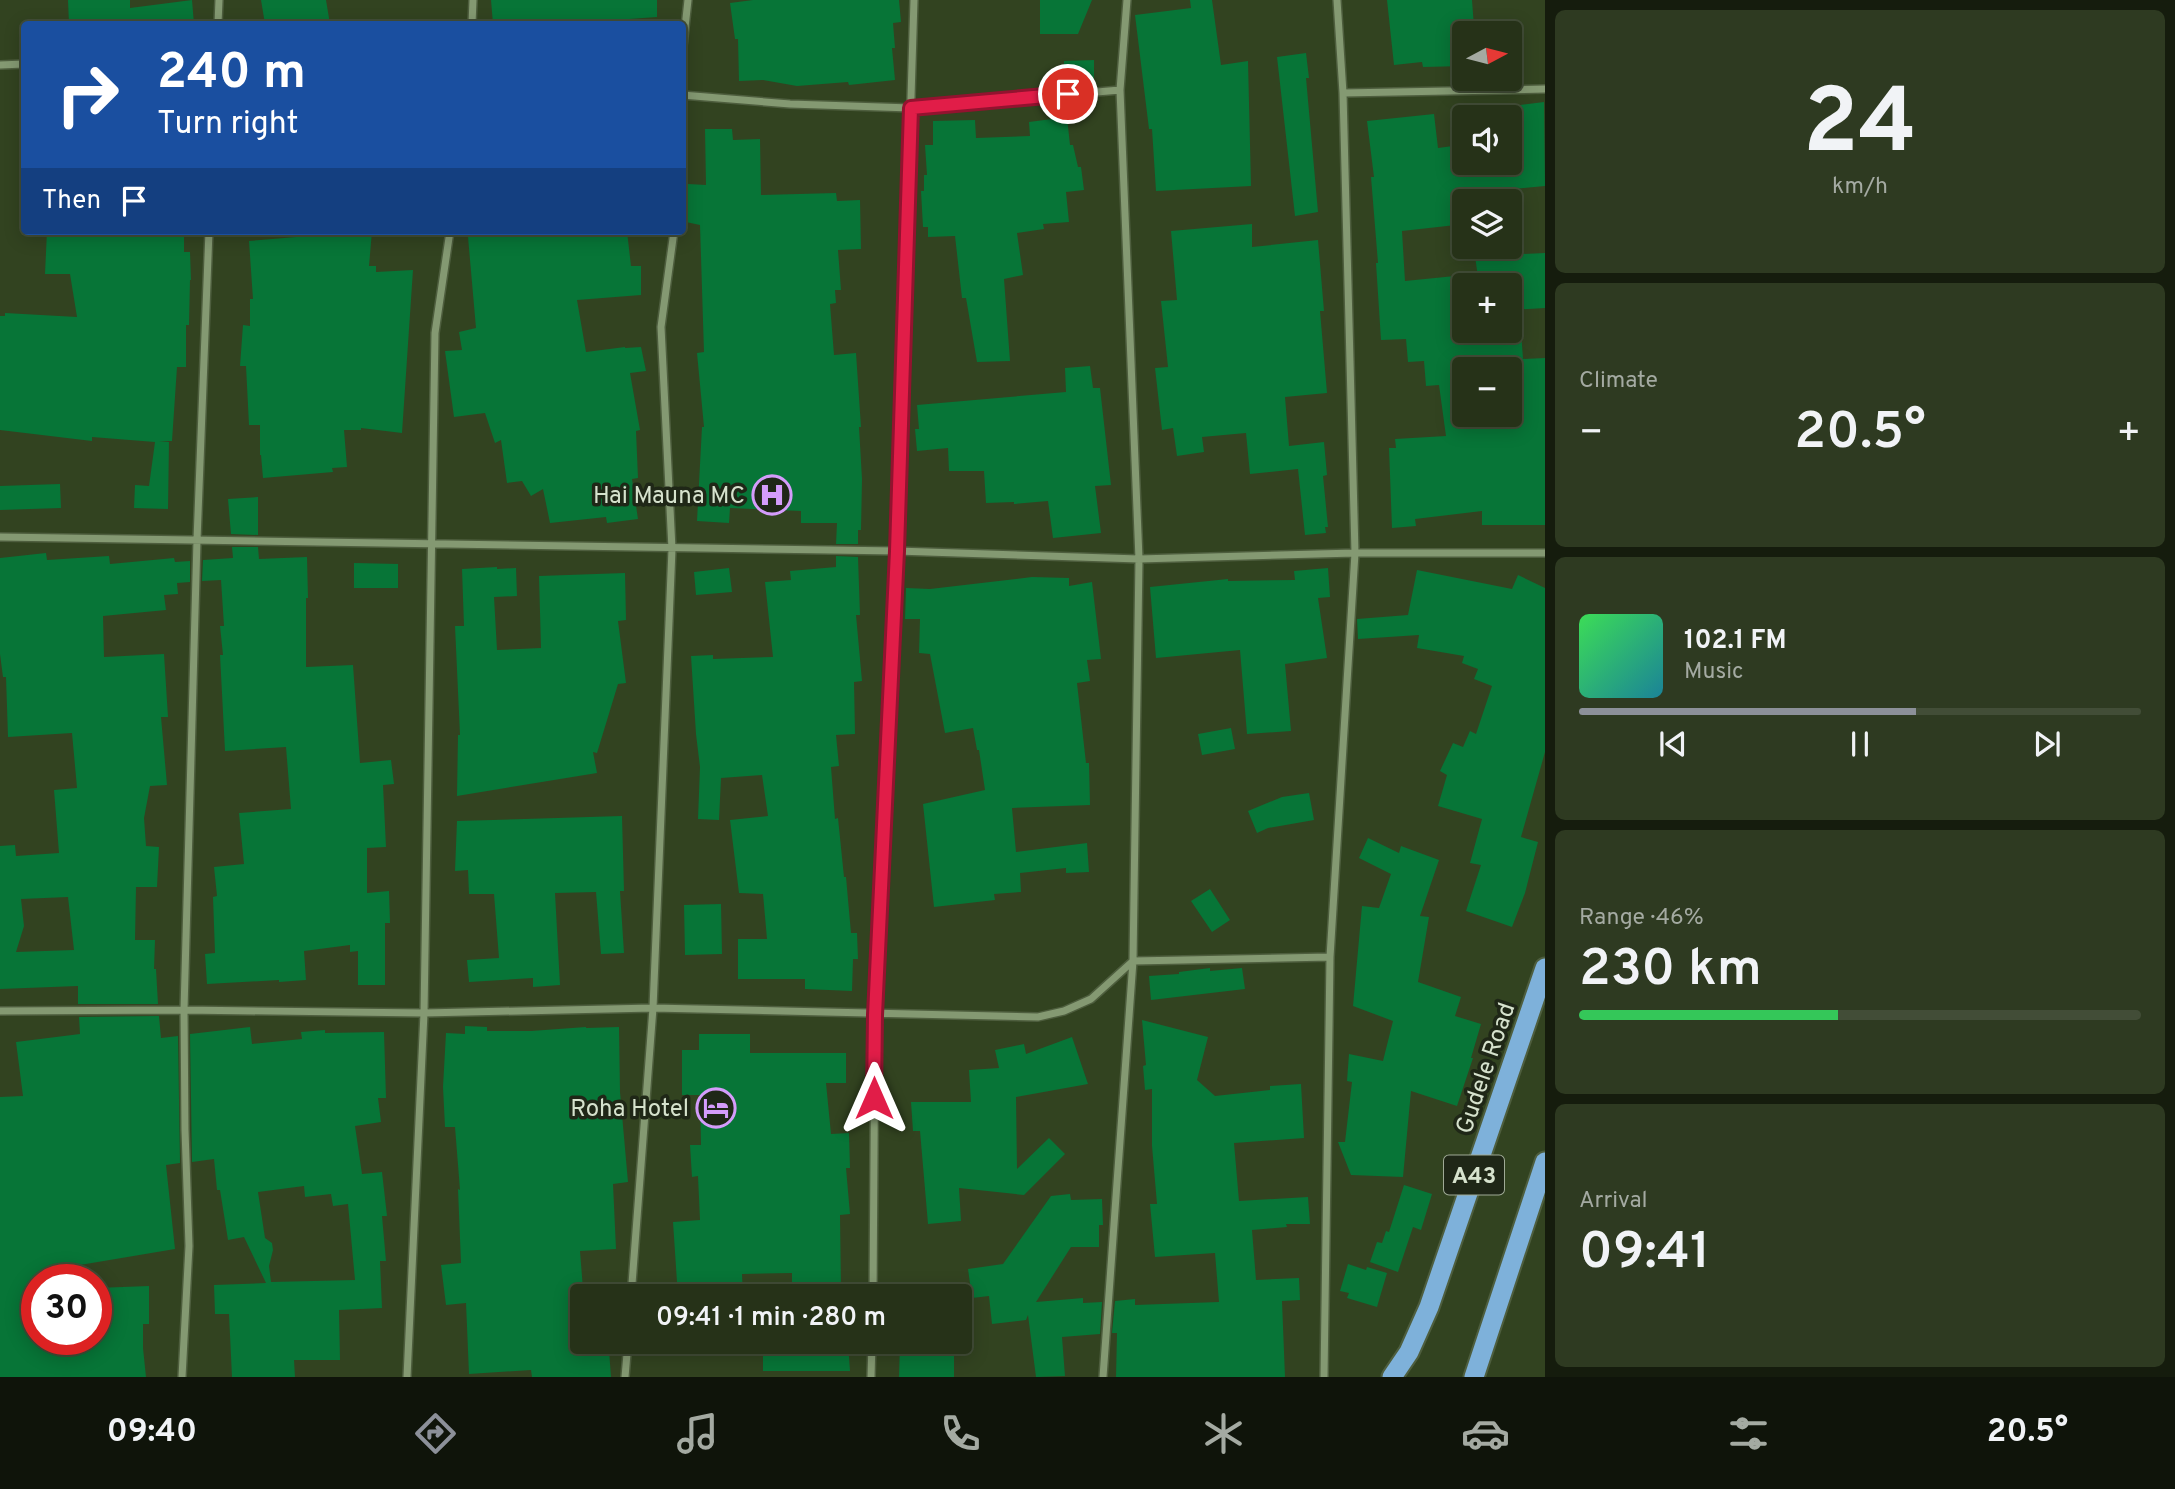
<!DOCTYPE html>
<meta charset="utf-8">
<style>
:root{--surface:#263218;--page:#2e3a21;--text:#f1f3f6;--muted:#a4aaa2;--line:#424d37;--accent:#8c9099}
body{margin:0;font-family:Overpass,sans-serif;background:var(--page);color:var(--text);height:100vh;display:flex;flex-direction:column;font-size:26px;white-space:nowrap}
*{box-sizing:border-box;margin:0}
p{font-size:23px;color:var(--muted)}
.icon{flex:none;width:38px;height:38px;fill:none;stroke:currentColor;stroke-width:2;stroke-linecap:round;stroke-linejoin:round}
.map{position:relative;flex:1;overflow:hidden}
.details{display:flex;flex-direction:column;gap:10px;padding:10px;background:#151c0d;width:630px}
.details>*{flex:none}
.banner{position:absolute;left:21px;top:21px;width:665px;height:214px;border-radius:7px;box-shadow:0 4px 18px #0003,0 0 0 2px var(--line);background:#1a4fa0;color:#fff;overflow:hidden}
.needle{width:46px;rotate:83deg}
.buttons{position:absolute;left:1452px;top:21px;display:grid;gap:14px}
.buttons a{display:grid;place-items:center;width:70px;height:70px;border-radius:7px;background:var(--surface);box-shadow:0 4px 18px #0003,0 0 0 2px var(--line);font-size:35px}
.speed{position:absolute;left:21px;top:1264px;display:flex;gap:14px;font-size:35px;font-weight:700;text-align:center}
.speed>*{display:grid;place-content:center;width:91px;height:91px;border-radius:50%;background:var(--surface);box-shadow:0 4px 18px #0003,0 0 0 2px var(--line);line-height:1}
.speed .limit{border:10px solid #d22;background:#fff;color:#111}
.pin{position:absolute;display:grid;place-items:center;width:60px;height:60px;color:#fff;margin:-30px;border:4px solid #fff;border-radius:50%;box-shadow:0 2px 7px #0007}
.me{position:absolute;width:77px;margin:-38px;rotate:0deg;stroke-linejoin:round;filter:drop-shadow(0 0 5px #0008)}
.turn{display:flex;align-items:center;gap:24px;height:147px;padding:0 21px;font-size:32px}
.turn .icon{width:91px;height:91px;stroke-width:2.5}
.turn b{display:block;font-size:49px;line-height:60px}
.then{display:flex;align-items:center;height:66px;padding:0 21px;background:#0003;gap:14px;font-size:26px}
.big{font-size:52px;font-weight:600;line-height:1.1}
.details .card{flex:1;display:flex;flex-direction:column;justify-content:center;gap:10px;min-width:0;padding:0 24px;border-radius:10px;background:var(--page)}
.details .dial{align-items:center;gap:0}
.dial b{font-size:91px;line-height:1}
.song{display:flex;align-items:center;gap:21px}
.cover{width:84px;height:84px;border-radius:10px;background:linear-gradient(135deg,hsl(130 70% 55%),hsl(190 70% 35%))}
.played{height:7px;border-radius:4px;background:linear-gradient(90deg,var(--accent) 60%,var(--line) 60%)}
.keys{display:flex;justify-content:space-around;direction:ltr}
.heat{display:flex;justify-content:space-between;align-items:center;font-size:38px;direction:ltr}
.charge{height:10px;border-radius:5px;background:linear-gradient(90deg,#34c759 46%,var(--line) 0)}
.trip{position:absolute;left:570px;top:1284px;width:402px;height:70px;border-radius:7px;background:var(--surface);box-shadow:0 4px 18px #0003,0 0 0 2px var(--line);font-weight:600;line-height:70px;text-align:center}
.tabs{display:flex;height:112px;justify-content:space-around;align-items:center;background:#0f140a;color:var(--muted)}
.tabs .icon{width:49px;height:49px}
.tabs .selected{color:var(--accent)}
.tabs b{font-size:32px;color:var(--text)}
main{display:flex;flex:1;min-height:0}
.map>svg:first-child{display:block}
.building{fill:#077537;fill-rule:evenodd}
.lines{fill:none;stroke-linecap:round;stroke-linejoin:round}
.minor-casing{stroke:#4e5e3e;stroke-width:10}
.trunk-casing{stroke:#4e5e3e;stroke-width:23}
.minor{stroke:#849972;stroke-width:7}
.trunk{stroke:#7eb1da;stroke-width:19}
.route-casing{stroke:#92132f;stroke-width:18}
.route{stroke:#e11d48;stroke-width:12}
.labels{text-anchor:middle;stroke-width:7;stroke-linejoin:round;paint-order:stroke}
.shield{fill:#1f2717;stroke:#9faa96;stroke-width:2}
.shield-label{font-size:23px;font-weight:bold;fill:#d6e2cd}
.poi-label{font-size:24px;fill:#d6e2cd;stroke:#1f2717;text-anchor:end}
.street-label{font-size:24px;fill:#d6e2cd;stroke:#1f2717}
</style>
<main>
<div class="map">
<svg width="1545" height="1377" viewBox="0 0 1545 1377">
<rect width="100%" height="100%" fill="#324320"/>
<path class="building" d="M68,0H130V8L192,0L194,24H69Z
M261,0H326L330,24H265Z
M491,0H657V17L602,21V24H557L556,20L493,24Z
M753,0H899L901,22L893,23L895,48H892L895,80L849,85L848,82L797,86L763,80L739,81L738,39H735L730,3Z
M1040,0H1092L1078,34H1040Z
M1190,0H1212L1221,65L1248,61L1251,186L1156,191L1152,129H1149L1135,15L1191,8Z
M1387,0H1472L1474,27H1467V33H1465V66L1423,67L1422,62L1394,65Z
M1306,53L1309,78H1306L1318,212L1295,216L1277,57Z
M1094,60V83L1064,84V61Z
M1544,102L1545,186L1504,190L1506,201H1463L1465,224L1402,231L1405,281L1465,275V331H1521L1523,359L1545,358V525H1482V511L1415,519L1416,526L1392,528L1389,448H1396L1395,439L1446,436L1439,385L1426,386L1424,361L1408,362L1406,339L1381,340L1376,263H1378L1371,177H1374L1367,121L1434,114L1438,148L1453,146L1455,163H1517L1512,106ZM1465,369H1510V415H1465Z
M1067,117L1070,145H1073L1078,167H1081L1084,190L1066,192L1069,222L1043,224L1044,229L1017,233L1023,275L1004,279L1010,361L977,362L966,298H962L955,236L928,237V227H923L921,191H924V175H927L925,145H933V121L975,120L976,138L1030,136L1029,122Z
M705,129H732L733,140L760,139L761,195L836,193L837,201L860,200L861,249L838,250L841,290H835L836,303L830,304L834,355L856,353L861,427H859L862,479L861,530H858V544H836L837,523H801V511L730,508L729,523L697,521L702,427H704L697,353L704,352L700,225L686,222L688,184L706,185Z
M1252,224V247L1318,240L1324,311H1320L1327,393L1285,397L1289,446L1324,442L1327,475L1323,476L1328,527H1325L1326,533L1305,535L1298,469L1250,474L1246,433L1202,437L1204,452L1177,456L1173,428L1162,430L1155,368L1168,367L1161,301L1177,300L1171,231Z
M47,231H178V233H184V252H190L191,280H190L189,325H186V367H177L172,441H159L169,442L168,509L134,508L135,485L149,486L155,442L92,437V441L0,430V316H5V313L77,317L70,274H45Z
M308,231H372L369,266H376V272L413,270L402,433L361,428V430H344L347,467L332,468L333,472L263,478L261,455H260V425H249L246,366H240L243,325L250,326V299H253L249,241L308,236Z
M515,231H627L631,266H641V295L577,300L586,352L625,347V348L641,347L646,371L630,373L640,430L636,431L638,478L632,479L638,519L607,523L606,517L550,523L543,489L531,496L522,481L507,483L501,440L495,443L485,413L454,417L445,351L462,350L459,332L476,328L468,237Z
M1545,253V308L1510,310V285H1479L1475,256Z
M1090,366L1093,388H1100L1111,485L1095,486L1101,533L1053,538L1048,501L1014,504V502L986,503L984,471H949L948,448L917,451L915,429H919L917,405L1066,392L1065,368Z
M60,484L61,508L0,510V486Z
M258,497V535L231,534L228,499Z
M232,547H258L259,559L307,557L308,598H306V667L353,665L360,763L391,760L394,784L383,785L386,847L367,848V893L389,891L390,923H385V985H358V951L350,952V945L304,951L306,980L279,982V980L207,984L205,954L215,953L213,897L217,896L214,867L244,864L239,813L291,809L286,747L225,751L220,655H223L220,626H224L221,580L202,581L203,560L233,558Z
M46,553L47,560L109,556L110,564L174,558L175,562L190,561V582L177,583L178,594L164,595L166,610L103,616L104,657L164,654L168,717H161L167,785L150,786L144,818L146,846L159,847L157,887H136L135,940H155L154,969H156L158,1004H78V986L0,989V846L15,845L16,856L59,853L54,790L77,788L72,733L8,737L6,677H3L0,654V558ZM68,897L74,950L16,952L24,926L21,899Z
M836,556L858,557L860,615H856L862,681L854,682L855,734L836,735L839,766L831,767L835,819L838,818L844,877H846L851,933H857L858,959H853L852,991L805,989V979H738V939H767L763,894L739,893L730,820L768,816L762,775L721,778L719,820L698,819L700,767L696,734L691,656L713,655V659L773,657L765,582L791,580L790,571L836,567Z
M354,563L398,564V588H354Z
M497,567V569L516,568L517,596L494,597L497,650L541,648L539,576L625,573L626,620L618,621L626,683L618,684L597,753L593,752L597,773L457,796L458,735H460L455,626H464L462,569Z
M729,568L732,592L696,595L694,572Z
M1328,568L1330,597L1318,598L1327,658L1285,664L1291,731L1247,734L1240,650L1156,658L1150,587L1228,579V581L1295,580L1294,571Z
M1417,570L1512,589L1518,575L1545,588V752L1521,837L1538,842L1525,893L1512,927L1466,911L1481,865L1470,863L1482,819L1438,806L1447,775L1440,771L1453,743L1463,747L1470,731L1476,734L1492,686L1474,679L1478,669L1462,663L1464,656L1417,648L1419,635L1358,639L1357,619L1408,615Z
M1032,577L1069,578V586L1092,582L1101,659L1087,660L1090,681L1077,683L1086,763H1089L1090,805L1012,808L1016,852L1087,843L1089,872L1066,873V868L1020,873L1021,892L994,894L995,900L934,907L923,804L985,790L979,750H977L973,728L945,733L930,654L919,653L920,619H905L906,588L930,589Z
M1231,728L1235,749L1202,755L1198,734Z
M1309,793L1314,820L1268,828L1257,833L1248,811L1282,797Z
M622,816L624,891H620L624,953L601,954L596,892L555,893L560,985L533,987V978L469,982L467,960L499,958L494,894H469L468,870L455,871L457,821Z
M1368,838L1399,853L1401,846L1439,860L1420,916L1429,917L1418,982L1461,997L1455,1016L1481,1024L1471,1058H1473L1457,1106L1411,1091L1403,1177L1351,1175L1338,1142H1345L1352,1082L1347,1081L1349,1054L1383,1061L1393,1021L1353,1006L1362,906L1379,908L1391,874L1359,858Z
M1210,889L1230,920L1212,932L1191,901Z
M721,904L722,954L685,955L684,905Z
M1210,968V971L1242,968L1245,989L1151,1000L1149,976L1179,974V972Z
M159,1016L161,1038L178,1036L180,1163L166,1165L175,1249L68,1267L69,1277L37,1278V1339H96V1288L149,1286V1324H143V1348L146,1377H0V1097L23,1096L16,1042L80,1034L79,1017Z
M1142,1020L1208,1037L1197,1080L1215,1096L1270,1090V1086L1301,1084L1304,1138L1234,1143L1239,1201L1308,1197L1310,1224H1286L1287,1227L1252,1230L1256,1280L1299,1278L1300,1300L1282,1301L1285,1377H1116L1117,1333H1112L1115,1301L1135,1299V1305L1219,1302L1215,1253L1155,1257L1150,1204H1157L1152,1146V1089L1145,1090L1143,1066L1146,1065Z
M465,1026L487,1027V1031H531L586,1027V1028L619,1027L620,1092L628,1182L613,1184L616,1249L580,1251L583,1289V1352L609,1350L611,1377H532L531,1370L469,1374L466,1303L446,1305L441,1265L461,1263L458,1189L460,1190L455,1127H445L443,1087L446,1033L465,1034Z
M250,1027L252,1044L302,1039L301,1032L325,1030V1033L384,1032L386,1098H378L381,1122L355,1126L362,1174L382,1172L387,1216H382L386,1261H380L382,1308L339,1310L340,1360H294L295,1377H232L229,1314H215L214,1285L266,1283L244,1237L228,1240L220,1190H217L214,1159L192,1162L190,1034ZM304,1186L305,1197L331,1194L333,1206L348,1204L355,1280L271,1282L269,1266L273,1250L272,1243L265,1238L258,1192Z
M699,1034H750V1053H846V1083H826L831,1134L849,1133L850,1168H846L850,1214L840,1215L841,1291H792V1273L742,1274L743,1297H678L673,1222L700,1220L698,1176L692,1177L690,1145H701L700,1095H682V1050H699Z
M1072,1037L1088,1084L1016,1097L1017,1169L1049,1138L1065,1154L1024,1195L959,1188L961,1221L928,1224L920,1131H913L911,1102H971L969,1070L999,1068L995,1050L1024,1044L1026,1054Z
M1404,1185L1432,1194L1421,1230L1413,1227L1398,1272L1370,1262L1377,1242L1382,1243L1386,1231L1389,1232Z
M1070,1194L1071,1200L1102,1199L1103,1225H1099V1247H1071L1036,1302L1083,1298V1303L1102,1302L1100,1334L1062,1337L1065,1376L1036,1377L1028,1315L1026,1320L992,1324L989,1296L972,1298L968,1269L1003,1264L1051,1196Z
M1348,1264L1366,1270L1367,1267L1387,1273L1377,1307L1347,1298L1349,1293L1340,1291Z
M763,1342H848L850,1371H763Z
M900,1342H954V1377H899Z"/>
<g class="lines">
<g class="minor-casing">
<path id="minor" d="M218,24L219,0
M472,24L473,0
M682,55L688,0
M0,65L24,64
M1343,93L1545,89
M682,95L790,104L911,108L1120,90
M0,537L897,551L1139,559L1355,553H1545
M0,1011L184,1010L424,1013L653,1008L1038,1017L1064,1011L1091,999L1133,961L1330,957
M631,1297L653,1008L672,549L661,327L674,231
M873,1297L875,1015L897,551L914,0
M182,1377L189,1246L185,1130L184,1010L197,540L209,231
M407,1377L424,1013L435,333L450,231
M625,1377L628,1342
M871,1377L872,1342
M1103,1377L1133,961L1139,559L1120,90L1127,0
M1324,1377L1330,957L1355,553L1343,93L1337,0"/>
</g>
<g class="trunk-casing">
<path id="trunk" d="M1392,1377L1409,1352L1429,1307L1545,968
M1474,1377L1545,1162"/>
</g>
<use href="#minor" class="minor"/>
<use href="#trunk" class="trunk"/>
</g>
<g class="lines">
<g class="route-casing">
<path id="route" d="M874,1098L875,1015L897,551L911,108L1068,94"/>
</g>
<use href="#route" class="route"/>
</g>
<defs>
<g id="hospital-ring" transform="scale(2.0125)"><circle r="9.5" fill="#1f2717" stroke="#d49cfb" stroke-width="1.5"/><path d="M-5-5h3v3.5h4V-5h3V5h-3V1.5h-4V5h-3Z" fill="#d49cfb"/></g>
<g id="hotel-ring" transform="scale(2.0125)"><circle r="9.5" fill="#1f2717" stroke="#d49cfb" stroke-width="1.5"/><path d="M-6-4.5h1.5V1H6V5H4.5V3h-9V5H-6ZM-4 0a1.8 1.8 0 1 1 3.6 0ZM.5 0V-2.5h3Q6-2.5 6 0Z" fill="#d49cfb"/></g>
</defs>
<g fill-rule="evenodd">
<use href="#hospital-ring" x="772" y="495"/>
<use href="#hotel-ring" x="716" y="1108"/>
</g>
<g class="labels">
<rect class="shield" x="1444" y="1155.5" width="60" height="39" rx="5"/>
<g class="shield-label">
<text x="1474" y="1183">A43</text>
</g>
<g class="poi-label">
<text x="745" y="503">Hai Mauna MC</text>
<text x="689" y="1116">Roha Hotel</text>
</g>
<g class="street-label">
<text transform="translate(1485 1068) rotate(-71)" y="8">Gudele Road</text>
</g>
</g>
</svg>
<div class="buttons">
<a><svg class="needle" viewBox="-14 -14 28 28"><path d="M0-13l5 13h-10z" fill="#e53935"/><path d="M0 13l5-13h-10z" fill="#a4aaa2"/></svg></a>
<a><svg class="icon" aria-label="sound" viewBox="0 0 24 24"><path d="M4 9h4l5-4v14l-5-4H4zM17 9q2 3 0 6"/></svg></a>
<a><svg class="icon" aria-label="layers" viewBox="0 0 24 24"><path d="M12 4l9 5-9 5-9-5zM3 14l9 5 9-5"/></svg></a>
<a>+</a>
<a>−</a>
</div>
<div class="speed"><div class="limit">30</div></div>
<div class="pin" style="left:1068px;top:94px;background:#d93025"><svg class="icon" aria-label="arrive" viewBox="0 0 24 24"><path d="M6 21V4h12l-3 4 3 4H6"/></svg></div>
<svg class="me" style="left:874px;top:1098px" viewBox="-20 -20 40 40"><path d="M0-17L14 15 0 8-14 15z" fill="#e11d48" stroke="#fff" stroke-width="4"/></svg>
<div class="trip">09:41 · 1 min · 280 m</div>
<div class="banner">
<div class="turn"><svg class="icon" aria-label="right" viewBox="0 0 24 24"><path d="M7 20v-9h11M14 6l5 5-5 5"/></svg><div><b>240 m</b>Turn right</div></div>
<div class="then">Then<svg class="icon" aria-label="arrive" viewBox="0 0 24 24"><path d="M6 21V4h12l-3 4 3 4H6"/></svg></div>
</div>
</div>
<section class="details">
<div class="card dial"><b>24</b><p>km/h</p></div>
<div class="card"><p>Climate</p>
<div class="heat"><a>−</a><b class="big">20.5°</b><a>+</a></div>
</div>
<div class="card">
<div class="song"><i class="cover"></i><div><b>102.1 FM</b><p>Music</p></div></div>
<div class="played"></div>
<div class="keys"><svg class="icon" aria-label="previous" viewBox="0 0 24 24"><path d="M18 5L8 12l10 7zM5 5v14"/></svg><svg class="icon" aria-label="pause" viewBox="0 0 24 24"><path d="M8 5v14M16 5v14"/></svg><svg class="icon" aria-label="next" viewBox="0 0 24 24"><path d="M6 5l10 7-10 7zM19 5v14"/></svg></div>
</div>
<div class="card"><p>Range · 46%</p><b class="big">230 km</b><div class="charge"></div></div>
<div class="card"><p>Arrival</p><b class="big">09:41</b></div>
</section>
</main>
<nav class="tabs">
<b>09:40</b>
<svg class="icon selected" aria-label="directions" viewBox="0 0 24 24"><path d="M12 3l9 9-9 9-9-9zM9 14v-3h6M13 9l2 2-2 2"/></svg>
<svg class="icon" aria-label="music" viewBox="0 0 24 24"><path d="M9 18V5l10-2v13"/><circle cx="6" cy="18" r="3"/><circle cx="16" cy="16" r="3"/></svg>
<svg class="icon" aria-label="phone" viewBox="0 0 24 24"><path d="M5 4h4l2 5-3 2q2 4 5 5l2-3 5 2v4C11 20 4 13 5 4z"/></svg>
<svg class="icon" aria-label="climate" viewBox="0 0 24 24"><path d="M12 3v18M4 7l16 10M4 17L20 7"/></svg>
<svg class="icon" aria-label="car" viewBox="0 0 24 24"><path d="M5 17H2v-5l4-1 3-4h7l3 4 3 1v5h-3M9 17h6M6 11h13"/><circle cx="7" cy="17" r="2"/><circle cx="17" cy="17" r="2"/></svg>
<svg class="icon" aria-label="filters" viewBox="0 0 24 24"><path d="M4 7h16M4 17h16"/><circle cx="9" cy="7" r="2"/><circle cx="15" cy="17" r="2"/></svg>
<b>20.5°</b>
</nav>
